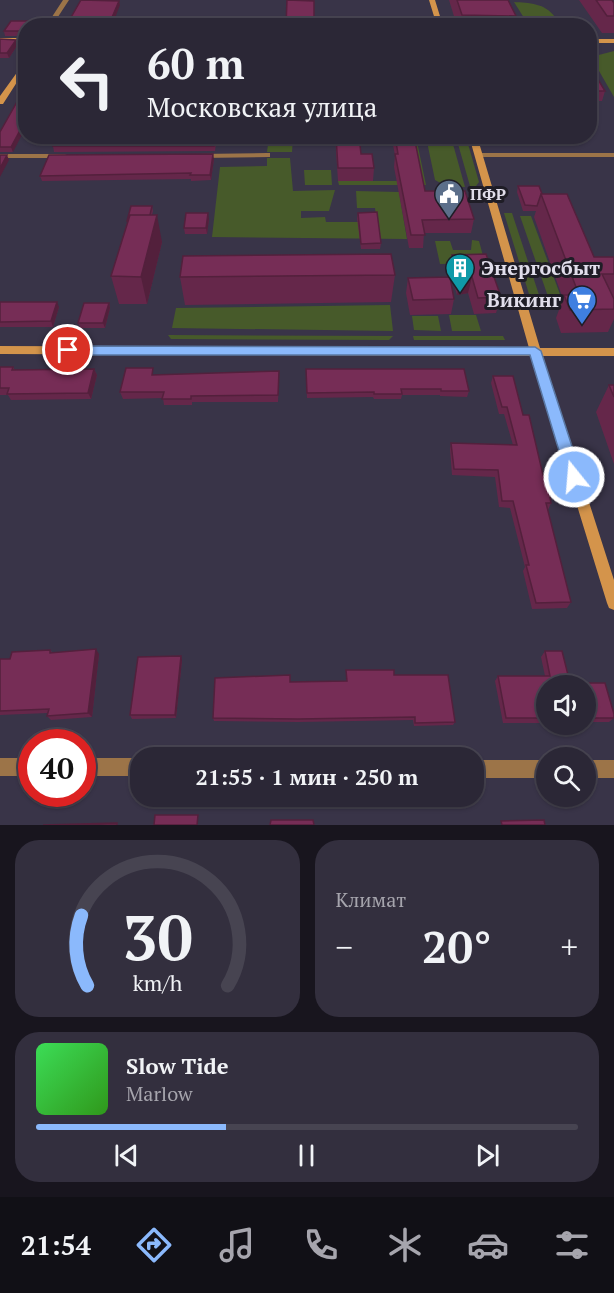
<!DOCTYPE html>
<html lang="ru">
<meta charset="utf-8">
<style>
:root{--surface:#2b2736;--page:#332f3e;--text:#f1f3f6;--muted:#a6a5ad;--line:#474451;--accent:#8bb9fc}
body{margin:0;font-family:"PT Serif",serif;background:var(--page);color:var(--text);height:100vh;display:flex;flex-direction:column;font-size:22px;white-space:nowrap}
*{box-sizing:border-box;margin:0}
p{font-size:20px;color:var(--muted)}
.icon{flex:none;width:33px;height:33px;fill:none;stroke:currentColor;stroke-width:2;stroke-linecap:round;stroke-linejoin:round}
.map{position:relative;height:825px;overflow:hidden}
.panel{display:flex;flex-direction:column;gap:15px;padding:15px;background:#18151e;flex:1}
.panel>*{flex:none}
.hud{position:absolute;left:18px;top:18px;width:579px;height:126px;border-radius:24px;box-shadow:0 2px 4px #0004,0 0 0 2px var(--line);background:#2b2736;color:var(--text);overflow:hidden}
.fabs{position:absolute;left:536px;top:675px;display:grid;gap:12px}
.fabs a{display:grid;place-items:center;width:60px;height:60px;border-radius:50%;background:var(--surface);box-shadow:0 2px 4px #0004,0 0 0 2px var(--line);font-size:30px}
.speed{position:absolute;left:18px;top:729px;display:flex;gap:12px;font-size:30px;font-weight:700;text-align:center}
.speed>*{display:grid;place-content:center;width:78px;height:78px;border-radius:50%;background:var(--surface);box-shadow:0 2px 4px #0004,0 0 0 2px var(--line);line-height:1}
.speed .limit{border:9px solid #d22;background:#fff;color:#111}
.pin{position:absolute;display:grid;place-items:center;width:51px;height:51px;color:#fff;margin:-26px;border:3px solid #fff;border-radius:50%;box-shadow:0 2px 6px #0007}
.me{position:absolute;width:66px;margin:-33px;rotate:343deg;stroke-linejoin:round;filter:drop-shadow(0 0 4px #0008)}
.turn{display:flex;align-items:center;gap:21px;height:126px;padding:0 30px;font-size:27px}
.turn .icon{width:78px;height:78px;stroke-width:2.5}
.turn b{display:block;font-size:42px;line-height:51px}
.big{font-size:45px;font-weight:700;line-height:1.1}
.panel .tile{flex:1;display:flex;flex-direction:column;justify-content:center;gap:9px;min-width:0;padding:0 21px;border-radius:24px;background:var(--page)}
.panel .dial{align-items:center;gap:0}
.dial svg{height:156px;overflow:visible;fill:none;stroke:var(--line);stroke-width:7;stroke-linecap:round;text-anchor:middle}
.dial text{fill:var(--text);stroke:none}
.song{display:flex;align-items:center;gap:18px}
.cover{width:72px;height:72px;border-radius:9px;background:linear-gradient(135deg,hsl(130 70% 55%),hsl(110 70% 35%))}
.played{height:6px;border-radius:3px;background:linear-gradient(90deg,var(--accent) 35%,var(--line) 35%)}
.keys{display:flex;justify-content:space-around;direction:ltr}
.heat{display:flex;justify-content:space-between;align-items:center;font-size:33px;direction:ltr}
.panel .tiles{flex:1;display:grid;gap:15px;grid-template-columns:1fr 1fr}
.tile:last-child{grid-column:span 2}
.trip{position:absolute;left:130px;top:747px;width:354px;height:60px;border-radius:24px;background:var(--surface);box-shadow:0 2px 4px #0004,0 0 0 2px var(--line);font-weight:700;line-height:60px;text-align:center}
.tabs{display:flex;height:96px;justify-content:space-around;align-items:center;background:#111016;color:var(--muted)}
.tabs .icon{width:42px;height:42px}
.tabs .selected{color:var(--accent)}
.tabs b{font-size:27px;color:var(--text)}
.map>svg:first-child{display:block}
.green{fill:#475a2a}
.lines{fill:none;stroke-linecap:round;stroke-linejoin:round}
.street{fill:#9c7448;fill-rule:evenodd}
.secondary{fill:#d4944b;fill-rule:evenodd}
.wall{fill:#65274a}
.shaded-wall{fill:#53203c}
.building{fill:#762d56;stroke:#53203c;stroke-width:1.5}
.route{fill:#8bb9fc;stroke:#5a78a4;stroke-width:1.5}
.labels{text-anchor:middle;stroke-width:6;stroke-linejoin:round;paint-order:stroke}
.far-poi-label{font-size:16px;font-weight:bold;fill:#e1deeb;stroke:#1f1d26;text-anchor:start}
.poi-label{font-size:20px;font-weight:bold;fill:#e1deeb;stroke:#1f1d26;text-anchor:start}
</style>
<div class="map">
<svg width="614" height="825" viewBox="0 0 614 825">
<rect width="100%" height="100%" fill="#393448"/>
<path class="green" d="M514,2C529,3 545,3 555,17H547L549,21H526Z
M614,51V97L591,57Z
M269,137H293L292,152H267Z
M409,137H416L426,185H339L338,181H418Z
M426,137H451L465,187L446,186L435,180Z
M456,137H466L479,182L476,186H470Z
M267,158H290L293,191L335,190L329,211H301V218L325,217L326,222H377L375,208H357L356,191L399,192L407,239L212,237L220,167L267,166Z
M304,170H331L332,185H305Z
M504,213H512L543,307H533Z
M520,216H531L561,297L571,298L575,308H552Z
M472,240L479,241L485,263L440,264L435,241H450L453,250H471Z
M390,305L393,331L172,328L176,308Z
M449,315H476L481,331H452Z
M412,316H438L441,331L414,330Z
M168,335L393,336L389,340L171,339Z
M413,336H503L505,340H414Z"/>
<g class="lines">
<path class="street" d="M63,0H69L52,26H46Z
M267,153H270V157L199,158L195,156L199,154Z
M476,153H614V157H479L475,155Z
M0,154H65L69,156L65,158H0Z
M0,758H32V776H0Z
M82,758H141V776H82Z
M474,760H546V778H474Z
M585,760H614V778H585Z"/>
<path class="secondary" d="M429,0H435L443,26H437Z
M0,38H26V42H0Z
M590,39H614V43H590Z
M26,60V68L3,104H0V96Z
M469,136H477L540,348H614V356H542L614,580V610L609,608L607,603L531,356L0,354V346L529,348Z"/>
</g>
<path class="wall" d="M449,0H508L516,16L513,26H457Z
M579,0H612L614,3V33H602Z
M30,26L23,36H5L4,31Z
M0,39L18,44L9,58H0Z
M590,71L605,91L602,101H590Z
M4,124L13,152H0V132Z
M217,136L215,151L54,152L53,146Z
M335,136H368V140H360L361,154L374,168L373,181H338Z
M388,136H414L425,191L474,219L471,233H424L423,248H409L394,167L395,155L392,140H388Z
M502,136H526L527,138L526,143H504Z
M214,159L211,180L191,181V179L42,181L40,176Z
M518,186L542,194L594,257H614V297H613L614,299V319L608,332L561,333L556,318L563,299L534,217L536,211H523L517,192Z
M152,206L153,211L152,215L162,242L147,304H119L111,276L127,223V221Z
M358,213L381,243L380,249H361L357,218Z
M209,219L207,234H185L184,228Z
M452,255L501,297L496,313L474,314L468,293L457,295L449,270Z
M395,275L391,302L185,305L180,277Z
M408,278L454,299L451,314L410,315L406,293Z
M0,302L59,307L53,327H0Z
M109,303L110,308L105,328H80L78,323Z
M0,367H13L15,370L94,369L97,375L91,399L11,400L8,395H0Z
M306,369L469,391L467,397L440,396V395H402L401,399H374L373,397L307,398Z
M493,376L523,415L543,475L551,503L548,510L571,602L567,608L532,609L523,571L525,567L510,508L499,507L495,477L452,475L450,449L451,443L513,445L504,414H499L491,383Z
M279,378L278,402H192V405H164L163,398L123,399L120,392Z
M609,385H614V464L596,412Z
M50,650L52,652L99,654L92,717L51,720L47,716L48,713L0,715V659H10Z
M545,651H562L570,683H605L614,714V718L609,722H585V686H546V723H503L495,681L498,676H545L541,657Z
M182,660L176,718L132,719L130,715Z
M346,670L394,675L455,722L453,725L414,726L413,720L298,722L214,721L213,718L291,682L346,681Z"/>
<path class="shaded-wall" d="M119,1L120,5L112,26L110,22Z
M26,26V33L23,36L22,31Z
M16,40L18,44L9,58L7,53Z
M26,119V127L13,152L11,147Z
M213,154L214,159L211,180L210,175Z
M7,155L9,160L0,177V168Z
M208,213L209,219L207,234L206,228Z
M157,215L162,242L147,304L141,277Z
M472,277L468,293L457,295L460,280Z
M57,302L59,307L53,327L51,321Z
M109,303L110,308L105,328L103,323Z
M94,369L97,375L91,399L88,393Z
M96,649L99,654L92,717L88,713Z
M181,656L182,660L176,718L175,715Z"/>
<path class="building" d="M81,0L119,1L110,22L113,23L274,21V26H66Z
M287,0L314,1V26H286Z
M457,0H508L516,16L462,15Z
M596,0H612L614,3V16H607Z
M11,21H29L22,31H4Z
M0,39L16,40L7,53H0Z
M590,71H593L605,91H590Z
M26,86V119L11,147H0V132Z
M57,136H216L214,146H53Z
M336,136H359L361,154H372L374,168H338Z
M395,136H414L425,191H465L474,219L422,220L425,235H411L395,154H398Z
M505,136H526L527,138H506Z
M213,154L210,175H190L191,173L40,176L49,155Z
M0,155H7L0,168Z
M518,186H539L542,194H541L537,206L525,205Z
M541,194H567L594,257H614V274H602L614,299V309L570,310L564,295H579Z
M131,206H152L150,215H130L128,221H127Z
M377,212L381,243L361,244L358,213Z
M186,213H208L206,228H184Z
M130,215H157L141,277L111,276Z
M391,254L395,275L180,277L183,256Z
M486,254L501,297L478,298L472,277L460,280L452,255Z
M450,277L454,299L413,300L408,278Z
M0,302H57L51,321L0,322Z
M84,303H109L103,323H78Z
M0,367H13L12,370L94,369L88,393L7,394L9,388H0Z
M126,368H153L152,375L279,371L278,395L191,396V399H162L164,392H120Z
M306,369H464L469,391H441V389H401L402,394H374V392L307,393Z
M493,376H513L523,415H529L543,475H546L551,503H546L571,602L536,603L526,565H529L513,501H502L498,470L454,469L451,443L517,445L507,407H502Z
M609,385H614V397Z
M96,649L88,713L47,716L49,709L0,711V659H10L12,652L50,650V653Z
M545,651H562L570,683H605L614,714V718H585V686H546V718H506L498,676H550Z
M181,656L175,715H130L138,657Z
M346,670H394V675H448L455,722L415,723V717L298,719L213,718L215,678L290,675V682L347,681Z
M155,815H198L197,825H154Z
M271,820H313L314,825H270Z
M544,820L545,825H502L501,821Z
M117,823V825H43Z"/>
<path class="route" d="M68,346L535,347L541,351L582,477L580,481H569L567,477L530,355H68L62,350Z"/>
<defs>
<g id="civic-pin" transform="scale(1.5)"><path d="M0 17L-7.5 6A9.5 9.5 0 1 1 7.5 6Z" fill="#5c6f8a" stroke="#1f1d26"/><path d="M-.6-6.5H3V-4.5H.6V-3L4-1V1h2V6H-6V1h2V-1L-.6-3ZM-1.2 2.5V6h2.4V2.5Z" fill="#fff"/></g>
<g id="building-pin" transform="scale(1.5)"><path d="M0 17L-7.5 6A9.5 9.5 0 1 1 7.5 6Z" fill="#0f9aa8" stroke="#1f1d26"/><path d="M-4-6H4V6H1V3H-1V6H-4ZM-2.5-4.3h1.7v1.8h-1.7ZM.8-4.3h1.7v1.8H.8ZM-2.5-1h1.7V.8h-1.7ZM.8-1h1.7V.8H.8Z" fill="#fff"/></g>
<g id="supermarket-pin" transform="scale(1.5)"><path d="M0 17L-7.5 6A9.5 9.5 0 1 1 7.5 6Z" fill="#3f7fe0" stroke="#1f1d26"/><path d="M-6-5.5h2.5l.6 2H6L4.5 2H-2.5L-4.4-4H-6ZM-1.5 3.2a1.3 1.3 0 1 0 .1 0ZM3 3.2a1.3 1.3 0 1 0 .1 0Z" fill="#fff"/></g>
</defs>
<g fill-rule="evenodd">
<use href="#civic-pin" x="449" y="194"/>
<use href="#building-pin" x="460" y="268"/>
<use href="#supermarket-pin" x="582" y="300"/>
</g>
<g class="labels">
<g class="far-poi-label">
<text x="470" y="200">ПФР</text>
</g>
<g class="poi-label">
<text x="481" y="275">Энергосбыт</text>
<text x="561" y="307" text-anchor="end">Викинг</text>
</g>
</g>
</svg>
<div class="fabs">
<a><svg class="icon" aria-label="sound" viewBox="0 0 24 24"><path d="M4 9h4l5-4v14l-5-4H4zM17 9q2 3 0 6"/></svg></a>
<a><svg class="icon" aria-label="search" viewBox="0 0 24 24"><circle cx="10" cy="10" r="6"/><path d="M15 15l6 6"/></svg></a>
</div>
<div class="speed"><div class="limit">40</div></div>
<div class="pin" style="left:68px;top:350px;background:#d93025"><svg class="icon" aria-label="arrive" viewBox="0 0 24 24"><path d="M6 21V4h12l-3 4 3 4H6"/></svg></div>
<svg class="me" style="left:574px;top:477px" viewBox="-20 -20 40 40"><circle r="17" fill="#8bb9fc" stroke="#fff" stroke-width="3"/><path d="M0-11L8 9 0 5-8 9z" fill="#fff"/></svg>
<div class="trip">21:55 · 1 мин · 250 m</div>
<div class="hud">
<div class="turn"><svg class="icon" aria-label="left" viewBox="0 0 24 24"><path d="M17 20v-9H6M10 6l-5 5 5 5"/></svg><div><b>60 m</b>Московская улица</div></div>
</div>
</div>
<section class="panel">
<div class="tiles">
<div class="tile dial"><svg viewBox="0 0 100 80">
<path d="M14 69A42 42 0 1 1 86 69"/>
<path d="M14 69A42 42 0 0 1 11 33" stroke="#8bb9fc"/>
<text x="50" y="56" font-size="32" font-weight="700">30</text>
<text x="50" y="72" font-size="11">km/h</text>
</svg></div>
<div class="tile"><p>Климат</p>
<div class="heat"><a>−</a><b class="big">20°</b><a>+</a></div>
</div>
<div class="tile">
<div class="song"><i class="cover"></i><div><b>Slow Tide</b><p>Marlow</p></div></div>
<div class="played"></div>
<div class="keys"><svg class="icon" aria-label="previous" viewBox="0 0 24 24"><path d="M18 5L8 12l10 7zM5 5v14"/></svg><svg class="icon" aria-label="pause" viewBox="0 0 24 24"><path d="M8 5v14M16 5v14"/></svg><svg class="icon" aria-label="next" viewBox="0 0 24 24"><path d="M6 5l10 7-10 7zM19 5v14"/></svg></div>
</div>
</div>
</section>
<nav class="tabs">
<b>21:54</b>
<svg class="icon selected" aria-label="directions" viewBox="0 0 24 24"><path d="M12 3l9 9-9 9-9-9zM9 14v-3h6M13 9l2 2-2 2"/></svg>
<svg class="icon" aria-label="music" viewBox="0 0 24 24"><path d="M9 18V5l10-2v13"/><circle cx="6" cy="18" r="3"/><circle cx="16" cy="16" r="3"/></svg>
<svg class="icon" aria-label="phone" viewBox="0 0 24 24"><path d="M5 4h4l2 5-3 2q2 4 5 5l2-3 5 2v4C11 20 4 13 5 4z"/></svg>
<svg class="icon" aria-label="climate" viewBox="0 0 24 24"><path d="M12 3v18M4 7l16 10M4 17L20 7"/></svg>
<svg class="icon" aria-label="car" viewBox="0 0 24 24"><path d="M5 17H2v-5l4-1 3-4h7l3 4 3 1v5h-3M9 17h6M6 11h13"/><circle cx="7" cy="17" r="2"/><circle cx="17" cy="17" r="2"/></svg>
<svg class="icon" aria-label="filters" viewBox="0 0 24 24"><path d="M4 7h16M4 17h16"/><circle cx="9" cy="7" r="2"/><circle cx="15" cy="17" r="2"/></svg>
</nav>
